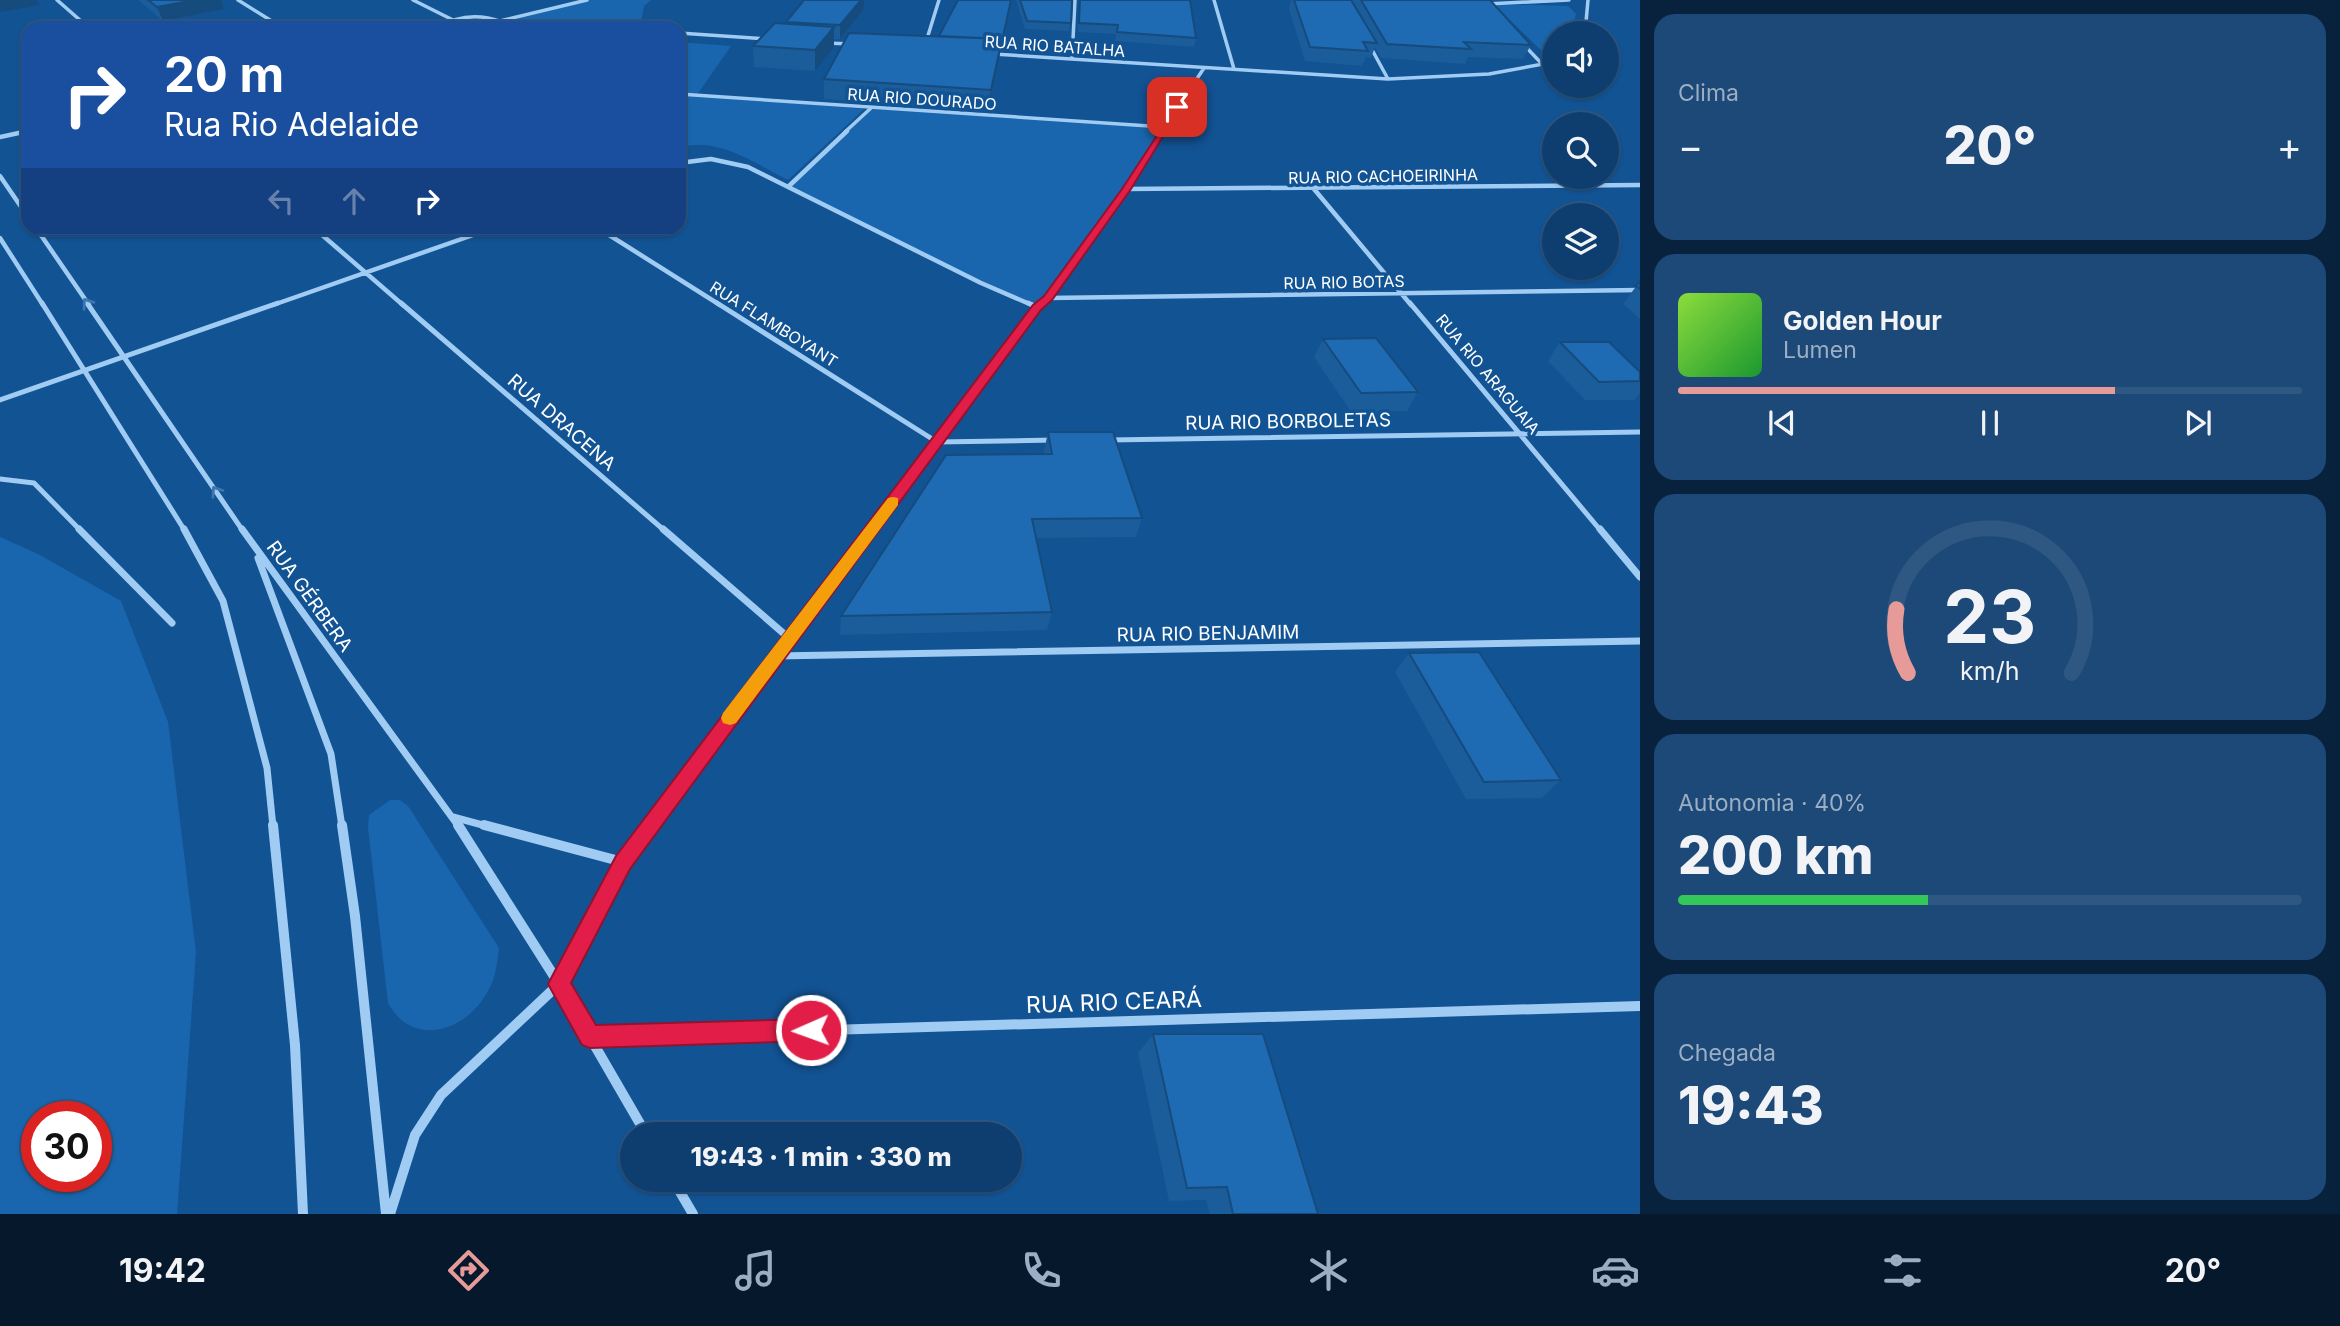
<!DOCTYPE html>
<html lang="pt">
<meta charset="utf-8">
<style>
:root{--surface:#0e3e6f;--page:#1c4977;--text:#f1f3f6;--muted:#9baec3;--line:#2e5782;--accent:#e69b98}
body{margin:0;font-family:Inter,sans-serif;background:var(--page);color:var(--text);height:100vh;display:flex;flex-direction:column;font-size:26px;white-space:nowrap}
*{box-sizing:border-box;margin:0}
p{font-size:23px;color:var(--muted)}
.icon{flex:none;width:38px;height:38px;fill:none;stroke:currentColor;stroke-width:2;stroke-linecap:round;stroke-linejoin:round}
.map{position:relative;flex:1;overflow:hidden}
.sheet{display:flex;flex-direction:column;gap:14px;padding:14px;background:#08223d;width:700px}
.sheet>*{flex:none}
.banner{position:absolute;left:21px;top:21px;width:665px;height:214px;border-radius:21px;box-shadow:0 2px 5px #0004,0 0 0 2px var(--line);background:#1a4fa0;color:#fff;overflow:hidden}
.controls{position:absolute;left:1542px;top:21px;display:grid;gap:14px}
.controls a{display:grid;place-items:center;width:77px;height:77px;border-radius:50%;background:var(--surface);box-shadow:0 2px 5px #0004,0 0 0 2px var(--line);font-size:35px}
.speed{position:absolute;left:21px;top:1101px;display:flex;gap:14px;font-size:35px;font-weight:700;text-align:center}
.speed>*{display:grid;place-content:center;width:91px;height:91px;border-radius:50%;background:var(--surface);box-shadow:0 2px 5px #0004,0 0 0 2px var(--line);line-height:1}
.speed .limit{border:10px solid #d22;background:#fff;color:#111}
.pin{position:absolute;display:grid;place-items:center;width:60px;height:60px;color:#fff;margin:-30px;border-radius:14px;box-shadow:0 4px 10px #0006}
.me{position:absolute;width:77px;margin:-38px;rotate:268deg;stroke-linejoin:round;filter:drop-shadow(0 0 5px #0008)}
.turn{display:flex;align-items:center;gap:24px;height:147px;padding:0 28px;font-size:32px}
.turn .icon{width:91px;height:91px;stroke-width:2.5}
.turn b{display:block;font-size:49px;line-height:60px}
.lanes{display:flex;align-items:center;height:66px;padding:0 28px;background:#0003;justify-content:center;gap:35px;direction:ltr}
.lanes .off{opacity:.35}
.big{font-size:52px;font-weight:800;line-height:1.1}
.sheet .card{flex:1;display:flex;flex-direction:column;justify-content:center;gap:10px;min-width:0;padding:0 24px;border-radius:21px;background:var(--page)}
.sheet .dial{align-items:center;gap:0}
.dial svg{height:182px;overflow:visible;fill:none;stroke:var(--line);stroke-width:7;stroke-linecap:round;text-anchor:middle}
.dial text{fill:var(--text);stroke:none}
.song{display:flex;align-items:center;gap:21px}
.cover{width:84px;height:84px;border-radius:10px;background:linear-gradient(135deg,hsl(90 70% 55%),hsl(130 70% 35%))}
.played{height:7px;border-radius:4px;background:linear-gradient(90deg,var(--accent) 70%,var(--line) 70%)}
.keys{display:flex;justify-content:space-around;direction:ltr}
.heat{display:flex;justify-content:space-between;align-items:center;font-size:38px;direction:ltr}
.charge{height:10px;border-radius:5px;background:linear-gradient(90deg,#34c759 40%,var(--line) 0)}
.trip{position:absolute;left:620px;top:1122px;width:402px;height:70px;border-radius:35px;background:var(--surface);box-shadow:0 2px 5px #0004,0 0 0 2px var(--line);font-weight:800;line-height:70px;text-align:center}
.tabs{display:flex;height:112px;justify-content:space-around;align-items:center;background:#06192c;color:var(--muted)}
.tabs .icon{width:49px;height:49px}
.tabs .selected{color:var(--accent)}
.tabs b{font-size:32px;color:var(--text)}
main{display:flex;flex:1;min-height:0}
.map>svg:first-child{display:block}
.green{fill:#1966ae;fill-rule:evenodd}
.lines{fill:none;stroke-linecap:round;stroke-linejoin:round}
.street-far4{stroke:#a0cbf3;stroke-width:3.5}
.street-far3{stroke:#a0cbf3;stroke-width:4.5}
.street-far2{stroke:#a0cbf3;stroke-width:5}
.street-far1{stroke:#a0cbf3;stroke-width:7}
.street{stroke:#a0cbf3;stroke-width:10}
.wall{fill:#1b5c9a}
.shaded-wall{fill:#164b7d}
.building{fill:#1f6bb3;stroke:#164b7d;stroke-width:2}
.oneway{stroke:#3d77b0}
.route{fill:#e11d48;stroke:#92132f;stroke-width:2}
.slow{fill:#f59e0b}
.labels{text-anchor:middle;stroke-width:7;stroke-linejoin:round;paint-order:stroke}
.far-street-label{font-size:16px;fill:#fff;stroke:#125394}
.street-label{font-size:19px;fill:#fff;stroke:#125394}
.near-street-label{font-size:23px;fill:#fff;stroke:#125394}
</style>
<main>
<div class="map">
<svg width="1640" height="1214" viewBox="0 0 1640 1214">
<rect width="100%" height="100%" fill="#125394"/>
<path class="green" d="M587,0H651L644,6L640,28L504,24L500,21Z
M1493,4L1568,6L1576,14L1571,33H1554V55L1545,54Z
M679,42L731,46L697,95L864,109L788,180C755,164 717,135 679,148Z
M871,108L1164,127L1126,189L1037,307L981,283L789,186Z
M0,537L38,554L121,601L168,722L196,952L177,1214H0ZM96,1116V1176H37V1116Z
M390,800H400L408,806L499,948C497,963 496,977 488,991C467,1031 413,1049 388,1003L368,827L369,815Z"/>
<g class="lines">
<path class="street-far4" d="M57,0L89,28
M238,0L283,28
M413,0L453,20
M1214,0L1234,69
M1486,4L1569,0
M500,21L587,0
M504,24L579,28
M438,28C458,15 480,14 502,22
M679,33L768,39
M1585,33L1588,0
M926,42L939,0
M826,43L852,44
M1523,44L1543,65
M1370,46L1388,79
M993,54L1388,79L1489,74L1554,62
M1072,59L1075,0
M679,94L1164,127
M21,132L28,131
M845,132L871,108
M1162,132L1204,68"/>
<path class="street-far3" d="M0,137L28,131
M679,163L711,159L748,167L981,283L1032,305
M0,176L28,217
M789,186L847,131
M1126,189L1640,185
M1314,189L1411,305
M36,228L89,305
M314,228L403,305
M598,228L720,305
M0,238L43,305
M1048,298L1640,290
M273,305L493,228
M1040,305L1048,298L1126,189L1164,131"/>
<path class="street-far2" d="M42,303L185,531
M87,303L243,531
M401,303L665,531
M717,303L937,442L1055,440
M1028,303L1037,307
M1410,303L1601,531
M0,400L278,303
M1109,440L1640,432
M0,479L34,483L81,531
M870,531L1042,303"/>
<path class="street-far1" d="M79,529L172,623
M184,529L223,601L267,768L273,827
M242,529L459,827
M663,529L790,639
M1600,529L1640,577
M258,558L331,754L342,827
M776,656L1640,641
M453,817L490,827
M649,827L871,529"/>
<path class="street" d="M273,825L295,1045L303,1214
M342,825L355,916L386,1214
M484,825L623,862
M590,1037L1640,1006
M646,1134L559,984L623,862L651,825
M673,1180L693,1214
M390,1214L415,1135L441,1095L559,984L458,825"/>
</g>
<path class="wall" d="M138,0H221L224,9L163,21Z
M958,0H1011L988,111L824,99V79L939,36Z
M1016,0H1072L1069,31L1025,29Z
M1079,0H1190L1196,38L1194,47L1115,41L1116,34L1078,32Z
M1291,0H1490L1531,45L1523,59L1468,57L1465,64L1381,58L1375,47L1371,58L1366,57L1362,66L1305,61L1289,9Z
M863,10L840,39H834V47L815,71L754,67L753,46L786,24V22Z
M1640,281V319L1623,304Z
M1323,339L1418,392L1407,411L1351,412L1314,357Z
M1560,342L1640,372V393L1635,400H1585L1548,361Z
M1048,432L1142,518L1136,537L1036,538L1052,612L1047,630L840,635L841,616L1044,454V451Z
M1409,653L1561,780L1542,798L1466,799L1395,672Z
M1153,1034L1318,1214H1210L1206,1200L1169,1201L1138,1053Z"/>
<path class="shaded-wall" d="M0,0H36L39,5L0,12Z
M195,0H221L224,9L163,21L157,7Z
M861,0H864L863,10L840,39V25Z
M834,27V47L815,71V50Z
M1002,39L999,58L988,111L991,90Z"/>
<path class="building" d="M148,0H195L157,7Z
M804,0H861L840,25L786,22Z
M958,0H1011L1002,41V39L939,36Z
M1020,0H1072L1071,23L1027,21Z
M1080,0H1190L1196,38L1117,32L1118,25L1079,23Z
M1294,0H1351L1377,43L1363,42L1368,51L1310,47Z
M1361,0H1490L1531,45L1464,42L1471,49L1387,44Z
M775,23L834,27L815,50L753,46Z
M849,33L1002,39L991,90L824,79Z
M1640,281V289L1636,286Z
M1376,338L1418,392L1361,393L1323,339Z
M1560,342H1609L1640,372V381L1599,382Z
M1048,432H1113L1142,518L1032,519L1052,612L841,616L946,455L1052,454Z
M1479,652L1561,780L1484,782L1409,653Z
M1153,1034H1263L1318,1214H1233L1227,1187L1187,1188Z"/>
<defs><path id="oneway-chevron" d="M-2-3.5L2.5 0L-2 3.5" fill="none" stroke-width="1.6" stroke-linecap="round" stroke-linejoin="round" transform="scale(1.75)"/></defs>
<g class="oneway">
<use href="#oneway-chevron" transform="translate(87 303) rotate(-125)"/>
<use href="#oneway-chevron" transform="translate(216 491) rotate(-124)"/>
</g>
<path class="route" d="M1177,105L1181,107L1131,189L1052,300L1041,310L630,869L571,983L596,1025L811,1019L819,1022L822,1030L819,1038L811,1041L590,1048L582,1045L548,984L616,856L1033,305L1044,296L1122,189Z"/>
<path class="slow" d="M893,497L898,498V505L736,723L730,725L723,723L721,718L723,713L888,498Z"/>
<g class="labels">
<g class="far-street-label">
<text transform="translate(1055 46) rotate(4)" y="6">RUA RIO BATALHA</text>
<text transform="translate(922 99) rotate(4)" y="6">RUA RIO DOURADO</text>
<text transform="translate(1383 176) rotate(-1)" y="6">RUA RIO CACHOEIRINHA</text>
<text transform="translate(1344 282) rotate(-1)" y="6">RUA RIO BOTAS</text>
<text transform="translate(774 324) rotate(32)" y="6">RUA FLAMBOYANT</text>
<text transform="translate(1488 374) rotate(50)" y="6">RUA RIO ARAGUAIA</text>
</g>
<g class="street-label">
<text transform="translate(1288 421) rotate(-1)" y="7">RUA RIO BORBOLETAS</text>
<text transform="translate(562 422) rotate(41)" y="7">RUA DRACENA</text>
<text transform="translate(310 596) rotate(54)" y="7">RUA GÉRBERA</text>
<text transform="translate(1208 633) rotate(-1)" y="7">RUA RIO BENJAMIM</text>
</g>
<g class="near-street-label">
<text transform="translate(1114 1002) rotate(-2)" y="8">RUA RIO CEARÁ</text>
</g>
</g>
</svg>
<div class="controls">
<a><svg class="icon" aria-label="sound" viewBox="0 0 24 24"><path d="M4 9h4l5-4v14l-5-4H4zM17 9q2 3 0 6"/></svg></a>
<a><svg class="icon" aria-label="search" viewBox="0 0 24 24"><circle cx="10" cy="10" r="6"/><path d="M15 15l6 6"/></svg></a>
<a><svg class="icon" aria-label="layers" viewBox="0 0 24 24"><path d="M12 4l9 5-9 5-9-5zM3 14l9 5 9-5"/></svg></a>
</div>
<div class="speed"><div class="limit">30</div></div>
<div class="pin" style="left:1177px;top:107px;background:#d93025"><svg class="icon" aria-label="arrive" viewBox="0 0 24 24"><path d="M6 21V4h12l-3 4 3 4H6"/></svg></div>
<svg class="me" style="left:811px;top:1030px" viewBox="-20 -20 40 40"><circle r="17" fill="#e11d48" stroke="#fff" stroke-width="3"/><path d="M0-11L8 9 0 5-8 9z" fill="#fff"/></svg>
<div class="trip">19:43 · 1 min · 330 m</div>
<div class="banner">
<div class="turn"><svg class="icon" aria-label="right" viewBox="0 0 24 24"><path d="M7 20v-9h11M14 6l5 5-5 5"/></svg><div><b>20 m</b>Rua Rio Adelaide</div></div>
<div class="lanes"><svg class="icon off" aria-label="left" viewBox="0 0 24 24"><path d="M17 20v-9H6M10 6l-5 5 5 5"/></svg><svg class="icon off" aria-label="ahead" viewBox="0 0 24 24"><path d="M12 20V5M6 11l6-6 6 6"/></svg><svg class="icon" aria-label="right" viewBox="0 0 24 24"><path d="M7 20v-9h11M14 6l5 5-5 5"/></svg></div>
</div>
</div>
<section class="sheet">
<div class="card"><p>Clima</p>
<div class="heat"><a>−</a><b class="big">20°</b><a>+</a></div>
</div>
<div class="card">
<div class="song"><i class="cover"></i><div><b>Golden Hour</b><p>Lumen</p></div></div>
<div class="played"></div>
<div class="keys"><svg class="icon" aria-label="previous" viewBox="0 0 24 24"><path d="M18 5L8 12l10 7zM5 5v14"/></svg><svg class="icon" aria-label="pause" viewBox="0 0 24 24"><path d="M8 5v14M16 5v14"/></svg><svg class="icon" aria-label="next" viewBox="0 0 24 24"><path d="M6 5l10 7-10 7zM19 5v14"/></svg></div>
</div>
<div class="card dial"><svg viewBox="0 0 100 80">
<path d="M14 69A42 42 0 1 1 86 69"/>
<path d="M14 69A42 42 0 0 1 9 41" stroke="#e69b98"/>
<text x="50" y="56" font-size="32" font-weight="700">23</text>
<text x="50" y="72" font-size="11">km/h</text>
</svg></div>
<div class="card"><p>Autonomia · 40%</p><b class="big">200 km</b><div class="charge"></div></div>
<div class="card"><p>Chegada</p><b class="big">19:43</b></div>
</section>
</main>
<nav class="tabs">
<b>19:42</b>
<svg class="icon selected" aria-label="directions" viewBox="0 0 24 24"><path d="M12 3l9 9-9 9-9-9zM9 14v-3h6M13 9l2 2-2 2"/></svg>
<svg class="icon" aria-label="music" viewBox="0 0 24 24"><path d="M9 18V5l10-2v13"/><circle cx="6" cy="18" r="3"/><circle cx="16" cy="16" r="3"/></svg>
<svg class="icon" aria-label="phone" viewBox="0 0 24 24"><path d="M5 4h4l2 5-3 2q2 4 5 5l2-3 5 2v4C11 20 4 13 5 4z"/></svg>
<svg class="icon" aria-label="climate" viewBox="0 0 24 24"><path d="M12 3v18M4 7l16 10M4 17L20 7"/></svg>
<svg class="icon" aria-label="car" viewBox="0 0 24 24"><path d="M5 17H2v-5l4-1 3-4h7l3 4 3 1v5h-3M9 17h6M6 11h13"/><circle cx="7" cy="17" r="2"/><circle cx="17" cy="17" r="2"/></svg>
<svg class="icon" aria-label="filters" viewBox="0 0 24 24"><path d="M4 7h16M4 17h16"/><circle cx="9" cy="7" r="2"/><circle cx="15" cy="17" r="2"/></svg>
<b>20°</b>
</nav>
